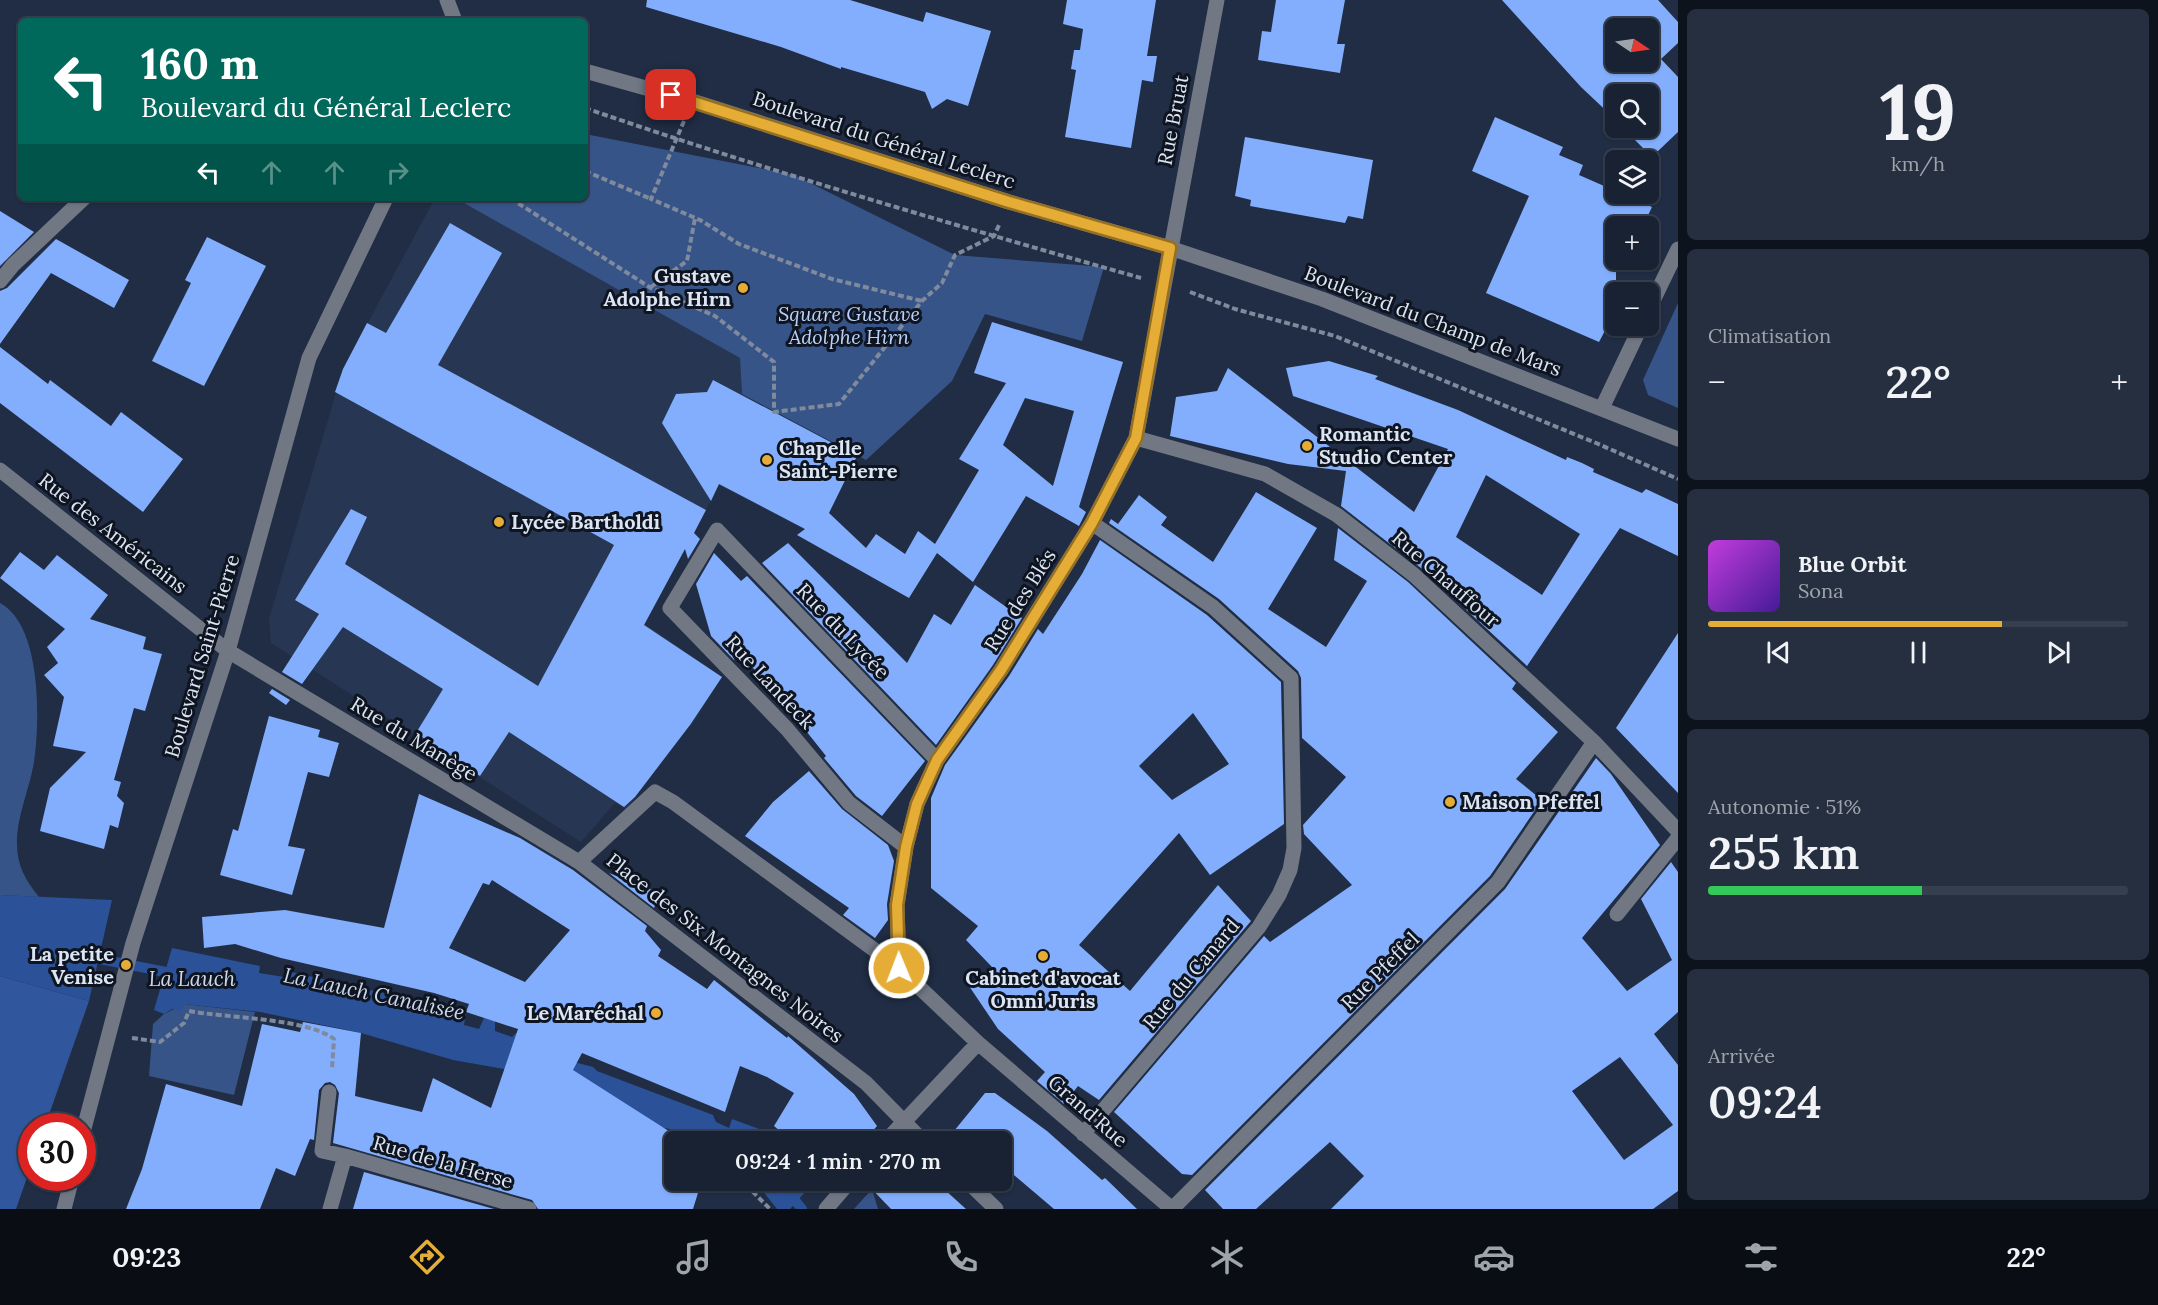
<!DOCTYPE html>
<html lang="fr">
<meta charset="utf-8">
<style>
:root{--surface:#182233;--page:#252f3f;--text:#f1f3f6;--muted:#9fa4ac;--line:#363f4e;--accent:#e5ad36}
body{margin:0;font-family:Lora,serif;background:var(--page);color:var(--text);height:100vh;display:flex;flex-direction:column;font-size:22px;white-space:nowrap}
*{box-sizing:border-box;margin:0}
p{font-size:20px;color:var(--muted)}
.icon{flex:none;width:33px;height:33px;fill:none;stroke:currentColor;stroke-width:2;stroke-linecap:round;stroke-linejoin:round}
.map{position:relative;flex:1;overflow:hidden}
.drawer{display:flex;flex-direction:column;gap:9px;padding:9px;background:#0d131c;width:480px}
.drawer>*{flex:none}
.top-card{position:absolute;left:18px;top:18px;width:570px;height:183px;border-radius:9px;box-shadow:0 2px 4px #0004,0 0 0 2px var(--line);background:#00695c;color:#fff;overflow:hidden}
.needle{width:39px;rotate:103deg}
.fabs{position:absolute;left:1605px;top:18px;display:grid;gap:12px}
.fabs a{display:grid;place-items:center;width:54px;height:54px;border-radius:9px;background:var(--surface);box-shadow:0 2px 4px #0004,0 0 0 2px var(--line);font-size:30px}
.speed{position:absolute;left:18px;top:1113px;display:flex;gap:12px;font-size:30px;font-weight:700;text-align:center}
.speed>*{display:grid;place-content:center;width:78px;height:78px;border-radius:50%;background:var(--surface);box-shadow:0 2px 4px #0004,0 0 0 2px var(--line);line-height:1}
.speed .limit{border:9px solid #d22;background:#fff;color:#111}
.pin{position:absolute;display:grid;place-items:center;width:51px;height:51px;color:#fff;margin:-26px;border-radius:12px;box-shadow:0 3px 9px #0006}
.me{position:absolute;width:66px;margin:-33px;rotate:359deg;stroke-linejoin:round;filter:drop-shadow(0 0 4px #0008)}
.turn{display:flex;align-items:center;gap:21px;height:126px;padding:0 24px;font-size:27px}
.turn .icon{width:78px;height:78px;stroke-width:2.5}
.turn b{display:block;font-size:42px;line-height:51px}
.lanes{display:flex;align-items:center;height:57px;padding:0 24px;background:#0003;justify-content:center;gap:30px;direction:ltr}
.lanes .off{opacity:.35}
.big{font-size:45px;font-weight:600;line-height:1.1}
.drawer .widget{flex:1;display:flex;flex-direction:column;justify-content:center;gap:9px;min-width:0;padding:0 21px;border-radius:9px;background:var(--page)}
.drawer .dial{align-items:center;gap:0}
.dial b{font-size:78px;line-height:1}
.song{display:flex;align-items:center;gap:18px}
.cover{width:72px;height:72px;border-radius:9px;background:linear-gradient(135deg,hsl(290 70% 55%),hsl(260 70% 35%))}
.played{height:6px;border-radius:3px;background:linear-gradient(90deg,var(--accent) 70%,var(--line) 70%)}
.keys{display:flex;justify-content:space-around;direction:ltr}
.heat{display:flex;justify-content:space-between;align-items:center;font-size:33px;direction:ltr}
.charge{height:9px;border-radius:4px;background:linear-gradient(90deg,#34c759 51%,var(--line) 0)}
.trip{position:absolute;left:664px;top:1131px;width:348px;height:60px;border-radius:9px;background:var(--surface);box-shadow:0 2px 4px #0004,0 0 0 2px var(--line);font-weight:600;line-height:60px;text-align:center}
.tabs{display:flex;height:96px;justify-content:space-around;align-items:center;background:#0a0e14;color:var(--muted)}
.tabs .icon{width:42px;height:42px}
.tabs .on{color:var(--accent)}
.tabs b{font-size:27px;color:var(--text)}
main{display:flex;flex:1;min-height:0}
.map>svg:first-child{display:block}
.built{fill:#273753}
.green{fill:#375489}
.forest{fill:#30569d}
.water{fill:#2b5198}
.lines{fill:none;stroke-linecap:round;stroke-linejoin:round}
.stream{stroke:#2b5198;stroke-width:10}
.building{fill:#82aefd;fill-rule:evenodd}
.path{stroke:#7f8a9d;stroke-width:4;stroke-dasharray:6 3;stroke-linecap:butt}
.minor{stroke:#717884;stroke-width:15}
.route-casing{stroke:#957023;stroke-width:15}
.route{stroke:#e5ad36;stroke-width:10}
.poi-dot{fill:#e5ad36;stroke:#0f1520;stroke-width:2}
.labels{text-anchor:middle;stroke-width:6;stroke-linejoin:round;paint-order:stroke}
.street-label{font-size:20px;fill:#dce5f4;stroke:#0f1520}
.poi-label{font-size:20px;font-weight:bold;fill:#dce5f4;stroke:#0f1520;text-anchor:start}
.park-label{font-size:20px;font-style:italic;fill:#bad1fa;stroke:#0f1520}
.water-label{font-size:21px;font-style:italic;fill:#ccd7ec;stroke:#0f1520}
</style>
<main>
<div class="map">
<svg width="1678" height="1209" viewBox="0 0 1678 1209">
<rect width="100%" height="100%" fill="#202d44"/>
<path class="built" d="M435,198H455L740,358L742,394L856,458L817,536L719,485L645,624L722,677L691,726L688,724L626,809L615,803L581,842L271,643L269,619L343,369Z"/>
<path class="green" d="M585,134L794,175L955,255L1104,267L1082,341L985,314L952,381L866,460L742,394L740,358L455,198H585Z
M1678,303V408L1648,395L1643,380Z
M0,603C42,625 40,722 34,762C30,787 16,819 17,844C17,866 26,881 39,897L0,895Z
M184,1004L255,1012L234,1095L149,1076L153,1024L164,1014Z
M872,1189L878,1209H854Z"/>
<path class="forest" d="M0,976L89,1001L45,1126H32L31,1166L16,1209H0Z"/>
<path class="water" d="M0,895L112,900L89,1001L0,976Z
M172,948L260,966L259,973L284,977L287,971L466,1012L464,1025L479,1029L484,1018L495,1021V1031L512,1037L516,1033L561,1044L574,1062L593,1067L597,1071L713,1115L716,1122L729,1128L732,1119L762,1130L755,1141H705L682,1132L652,1125L552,1085L504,1069L453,1060L361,1033L260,1012L184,1004L181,1011L172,1009L164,1014L154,1010Z
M755,1181H815L790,1209H777Z"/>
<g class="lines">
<path class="stream" d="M85,956L176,974
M778,1180L802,1209"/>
</g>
<path class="building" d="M647,0H850L923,22L926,12L991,31L968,106L947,99L932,109L925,92L841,67V69L781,47L646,7Z
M1067,0H1156L1147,56H1157L1153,82L1142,80L1131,148L1065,137L1076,70L1071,69L1074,50H1080L1083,29L1063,24Z
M1276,0H1345L1337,44H1345L1340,73L1258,60L1262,31L1271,32Z
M1502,0H1658L1678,22V43L1661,59L1678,77V132L1657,152H1647L1623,128H1648V94H1616V120L1581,87ZM1616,28H1648V62H1616Z
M1495,117L1563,147L1559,155L1583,165L1579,175L1652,207L1643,226H1616V280L1628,285L1624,292H1616V310L1599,342L1486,293L1529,196L1472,171Z
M1245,137L1373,160L1363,219L1348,216L1345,223L1250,206L1251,200L1235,196Z
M0,211L34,232L0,266Z
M450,223L502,253L438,365L706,510L694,533L700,539L688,559L685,549L644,625L722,677L690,725L635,797L624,807L509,732L480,776L416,733L443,689L343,627L302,684L282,672L319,614L295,600L351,509L367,517L345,564L538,686L614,545L335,392L343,369L367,323L386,333Z
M207,237L266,266L204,386L152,361L191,283L185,280Z
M56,239L129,280L114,308L51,273L0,344V291L7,288Z
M992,322L1123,362L1079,507L1086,512L1079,526L1026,496L973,582L937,553L909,598L797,535L805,529L719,484L711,501L662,423L676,394L707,392L713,380L857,456L829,513L866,548L876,534L905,554L918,531L935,544L979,470L959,459L1006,383L974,373ZM1025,398L1074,411L1053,486L1003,445Z
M0,347L48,384L50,380L111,426L121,412L183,459L143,512L0,403Z
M1329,361L1378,376L1375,379L1458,410L1566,460L1567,457L1582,463L1594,469L1593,472L1642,493L1646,489L1678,504V556L1620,528L1527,666L1421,568L1341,506L1346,471L1288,464L1170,436L1176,397L1217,391L1228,368L1414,512L1448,449L1293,396L1286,368ZM1486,475L1580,534L1542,595L1456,537Z
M1256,492L1317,528L1268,609L1326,647L1367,581L1334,560L1338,528L1408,582L1516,683L1512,689L1558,732L1516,779L1542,800L1490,876L1192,1175L1182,1174L1114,1112L1264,936L1270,942L1352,885L1304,834L1303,825L1346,777L1302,738L1301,678L1298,671L1219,599L1109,523L1111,519L1118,524L1139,495L1167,517L1161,525L1213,562Z
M1100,540L1207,615L1281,682L1284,824L1210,875L1179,833L1079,945L1130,991L1218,885L1251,921L1099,1100L1078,1086L1064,1104L1037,1081L1045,1072L998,1029L969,986L992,967L966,940L978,926L931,888V798L945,765L1009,676L1038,629L1043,634L1082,574ZM1193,713L1229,764L1172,800L1139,766Z
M788,543L907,663L934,614L951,625L975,585L1022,618L993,665L936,745L762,563Z
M20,552L44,570L57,555L108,595L90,619L146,637L143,649L162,654L145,711L134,708L114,780L121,782L117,796L124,803L118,828L110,825L104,849L40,831L50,788L86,752L53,746L64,697L44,675L58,663L47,647L65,629L0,578Z
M714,553L741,581L747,576L925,761L882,816L856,796L824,758L826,756L795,717L799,714L738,653L734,660L711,636L696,584Z
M1678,633V793L1616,728Z
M272,689L290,700L286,705L269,693Z
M269,716L320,730L318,737L339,743L329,777L308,772L288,846L305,849L292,895L220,875L233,829L238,831Z
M1596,758L1611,774L1660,845L1582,938L1627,991L1672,960L1641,899L1671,862L1678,872V1012L1654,1034L1678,1065V1191L1653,1209H1331L1364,1176L1330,1142L1256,1209H1223L1205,1190L1505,889ZM1620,1057L1673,1125L1624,1160L1572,1091Z
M809,771L842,809L888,845L894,861L887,904L888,920L875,938L843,915L849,908L745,836L773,802Z
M419,794L520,838L573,870L647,926L645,931L661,950L658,956L707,989L714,980L787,1038L788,1036L854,1094L877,1126L863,1142H793L774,1126L794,1093L767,1077L740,1066L725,1112L582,1053L573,1070L686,1142H675V1180H702L693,1209H538L532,1200L333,1143L339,1093L335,1085L330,1082L325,1083L319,1090L314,1140L310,1139L295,1176L276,1168L260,1209H126L142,1169L166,1084L242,1106L262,1024L300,1032L303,1022L361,1033L355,1096L422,1112L433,1078L491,1108L518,1029L466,1012L469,1004L434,993L281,958L235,944L204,948L202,917L285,910L384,928ZM492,880L570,930L525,982L449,948L483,883L489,885Z
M609,873L660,893L654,908Z
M985,1093H995L1047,1131L1102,1180L1105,1178L1137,1209H1054L1002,1165V1142H969L954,1131Z
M364,1172L494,1209H353Z
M863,1180H934L966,1209H891Z"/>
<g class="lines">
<path class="path" d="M585,108C768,171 954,225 1141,278
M684,121L651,199L700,220L739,244L832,279L922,301
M585,171L651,199
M515,198L513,200L651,288L715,316L774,362V412L839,404L922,301L942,283L955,255L994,236L1000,223
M651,287L687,261L695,218
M1190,292L1235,309L1335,336L1596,443L1678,479
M132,1038L160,1042L184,1023L189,1011C225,1018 307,1018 334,1039L332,1069
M746,1185L770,1209"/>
<path class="minor" d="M447,0L455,21
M585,71L692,101L1009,202L1170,248L1322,299L1678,439
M0,281L13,265L84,198
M1648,311L1678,249
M1602,408L1641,326
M1136,438L1265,474L1337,515L1414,575L1594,742L1678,831
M0,470L228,651L579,862
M906,847L849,803L787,729L670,608L717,530L937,760
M1617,914L1678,838
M899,968L897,905L906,847L917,804L937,760L1001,670L1092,523L1136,438L1217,0
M329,1092L322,1151L345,1156
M1083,1134L1259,927L1279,895L1290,870L1294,848L1291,678L1213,607L1092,523
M82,1136L133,943L228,651L309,358L386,198
M885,1142L978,1043
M924,1142L866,1083L579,862L655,792L673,802L899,968L978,1043L1172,1209
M966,1180L996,1209
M64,1209L72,1178
M330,1209L345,1156L529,1209
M826,1209L851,1180
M1172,1209L1498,882L1594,742"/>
</g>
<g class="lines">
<g class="route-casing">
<path id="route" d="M671,95L1009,202L1170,248L1136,438L1092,523L1001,670L937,760L917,804L906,847L897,905L899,968"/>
</g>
<use href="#route" class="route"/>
</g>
<g class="poi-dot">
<circle cx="743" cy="288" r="6"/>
<circle cx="1307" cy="446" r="6"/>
<circle cx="767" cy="460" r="6"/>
<circle cx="499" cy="522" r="6"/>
<circle cx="1450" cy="802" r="6"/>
<circle cx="1043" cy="956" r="6"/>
<circle cx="126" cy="965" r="6"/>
<circle cx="656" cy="1013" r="6"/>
</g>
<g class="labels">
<g class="street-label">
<text transform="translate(1173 120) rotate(-79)" y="7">Rue Bruat</text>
<text transform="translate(884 140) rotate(18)" y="7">Boulevard du Général Leclerc</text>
<text transform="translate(1433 321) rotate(21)" y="7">Boulevard du Champ de Mars</text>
<text transform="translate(113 533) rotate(38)" y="7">Rue des Américains</text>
<text transform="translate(1446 579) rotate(41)" y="7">Rue Chauffour</text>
<text transform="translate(1020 600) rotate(-58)" y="7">Rue des Blés</text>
<text transform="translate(843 631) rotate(46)" y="7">Rue du Lycée</text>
<text transform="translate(202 656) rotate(-73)" y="7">Boulevard Saint-Pierre</text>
<text transform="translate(770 682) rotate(47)" y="7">Rue Landeck</text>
<text transform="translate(414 739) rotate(31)" y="7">Rue du Manège</text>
<text transform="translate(725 948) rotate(38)" y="7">Place des Six Montagnes Noires</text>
<text transform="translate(1380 971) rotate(-45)" y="7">Rue Pfeffel</text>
<text transform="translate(1191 974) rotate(-50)" y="7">Rue du Canard</text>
<text transform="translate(1088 1111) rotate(41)" y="7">Grand'Rue</text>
<text transform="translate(443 1162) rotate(16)" y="7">Rue de la Herse</text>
</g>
<g class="poi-label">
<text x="731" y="283" text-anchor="end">Gustave<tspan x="731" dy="23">Adolphe Hirn</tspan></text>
<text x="1319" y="441">Romantic<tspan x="1319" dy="23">Studio Center</tspan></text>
<text x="779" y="455">Chapelle<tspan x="779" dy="23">Saint-Pierre</tspan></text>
<text x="511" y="529">Lycée Bartholdi</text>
<text x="1462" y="809">Maison Pfeffel</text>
<text x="114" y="961" text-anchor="end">La petite<tspan x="114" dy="23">Venise</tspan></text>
<text x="1043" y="985" text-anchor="middle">Cabinet d'avocat<tspan x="1043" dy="23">Omni Juris</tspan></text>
<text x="644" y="1020" text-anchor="end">Le Maréchal</text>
</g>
<g class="park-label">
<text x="849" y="321">Square Gustave<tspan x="849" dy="23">Adolphe Hirn</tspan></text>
</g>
<g class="water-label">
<text x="192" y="986">La Lauch</text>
<text transform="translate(374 994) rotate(12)" y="7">La Lauch Canalisée</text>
</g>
</g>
</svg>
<div class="fabs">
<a><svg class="needle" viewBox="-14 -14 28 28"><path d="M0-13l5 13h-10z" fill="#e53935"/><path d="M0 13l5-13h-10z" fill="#9fa4ac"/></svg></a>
<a><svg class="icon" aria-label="search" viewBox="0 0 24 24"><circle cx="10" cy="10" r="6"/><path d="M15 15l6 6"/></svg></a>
<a><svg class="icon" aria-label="layers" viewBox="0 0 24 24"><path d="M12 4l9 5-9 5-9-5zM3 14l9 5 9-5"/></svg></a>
<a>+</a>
<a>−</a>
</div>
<div class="speed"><div class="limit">30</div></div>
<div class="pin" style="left:671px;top:95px;background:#d93025"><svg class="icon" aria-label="arrive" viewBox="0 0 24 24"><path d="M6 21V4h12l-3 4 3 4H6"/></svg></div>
<svg class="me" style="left:899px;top:968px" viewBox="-20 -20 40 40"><circle r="17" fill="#e5ad36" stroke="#fff" stroke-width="3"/><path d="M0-11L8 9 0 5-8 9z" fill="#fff"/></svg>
<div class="trip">09:24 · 1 min · 270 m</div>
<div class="top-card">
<div class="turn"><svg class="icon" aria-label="left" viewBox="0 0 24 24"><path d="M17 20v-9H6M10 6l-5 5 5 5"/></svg><div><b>160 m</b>Boulevard du Général Leclerc</div></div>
<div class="lanes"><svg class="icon" aria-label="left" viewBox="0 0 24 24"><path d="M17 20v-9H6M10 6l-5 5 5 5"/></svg><svg class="icon off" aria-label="ahead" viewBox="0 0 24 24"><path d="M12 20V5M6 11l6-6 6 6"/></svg><svg class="icon off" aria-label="ahead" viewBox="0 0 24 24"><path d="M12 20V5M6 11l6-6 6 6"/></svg><svg class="icon off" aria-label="right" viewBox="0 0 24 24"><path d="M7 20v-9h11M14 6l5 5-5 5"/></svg></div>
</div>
</div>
<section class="drawer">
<div class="widget dial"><b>19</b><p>km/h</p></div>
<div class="widget"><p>Climatisation</p>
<div class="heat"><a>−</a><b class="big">22°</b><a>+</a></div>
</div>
<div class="widget">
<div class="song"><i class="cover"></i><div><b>Blue Orbit</b><p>Sona</p></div></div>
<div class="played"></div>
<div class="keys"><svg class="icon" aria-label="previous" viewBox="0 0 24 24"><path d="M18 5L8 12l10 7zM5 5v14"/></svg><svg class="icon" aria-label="pause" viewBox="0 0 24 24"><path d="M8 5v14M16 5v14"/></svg><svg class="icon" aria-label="next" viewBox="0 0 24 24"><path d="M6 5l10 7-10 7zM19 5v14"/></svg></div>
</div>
<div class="widget"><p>Autonomie · 51%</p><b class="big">255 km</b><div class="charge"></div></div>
<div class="widget"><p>Arrivée</p><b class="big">09:24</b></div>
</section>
</main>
<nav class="tabs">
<b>09:23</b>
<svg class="icon on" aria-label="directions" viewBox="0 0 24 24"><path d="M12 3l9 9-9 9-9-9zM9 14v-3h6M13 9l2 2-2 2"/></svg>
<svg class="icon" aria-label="music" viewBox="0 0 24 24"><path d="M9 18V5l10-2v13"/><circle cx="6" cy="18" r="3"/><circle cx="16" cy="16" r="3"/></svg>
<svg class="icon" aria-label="phone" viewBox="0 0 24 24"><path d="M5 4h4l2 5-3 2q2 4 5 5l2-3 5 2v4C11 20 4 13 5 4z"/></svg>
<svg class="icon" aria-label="climate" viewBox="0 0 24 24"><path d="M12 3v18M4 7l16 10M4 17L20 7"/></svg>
<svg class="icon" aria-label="car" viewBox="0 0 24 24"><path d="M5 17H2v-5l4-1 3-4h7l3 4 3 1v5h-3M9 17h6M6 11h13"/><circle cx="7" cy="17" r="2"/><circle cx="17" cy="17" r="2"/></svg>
<svg class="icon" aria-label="filters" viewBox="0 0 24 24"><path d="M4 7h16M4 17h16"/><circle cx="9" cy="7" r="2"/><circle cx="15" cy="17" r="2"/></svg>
<b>22°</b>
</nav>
